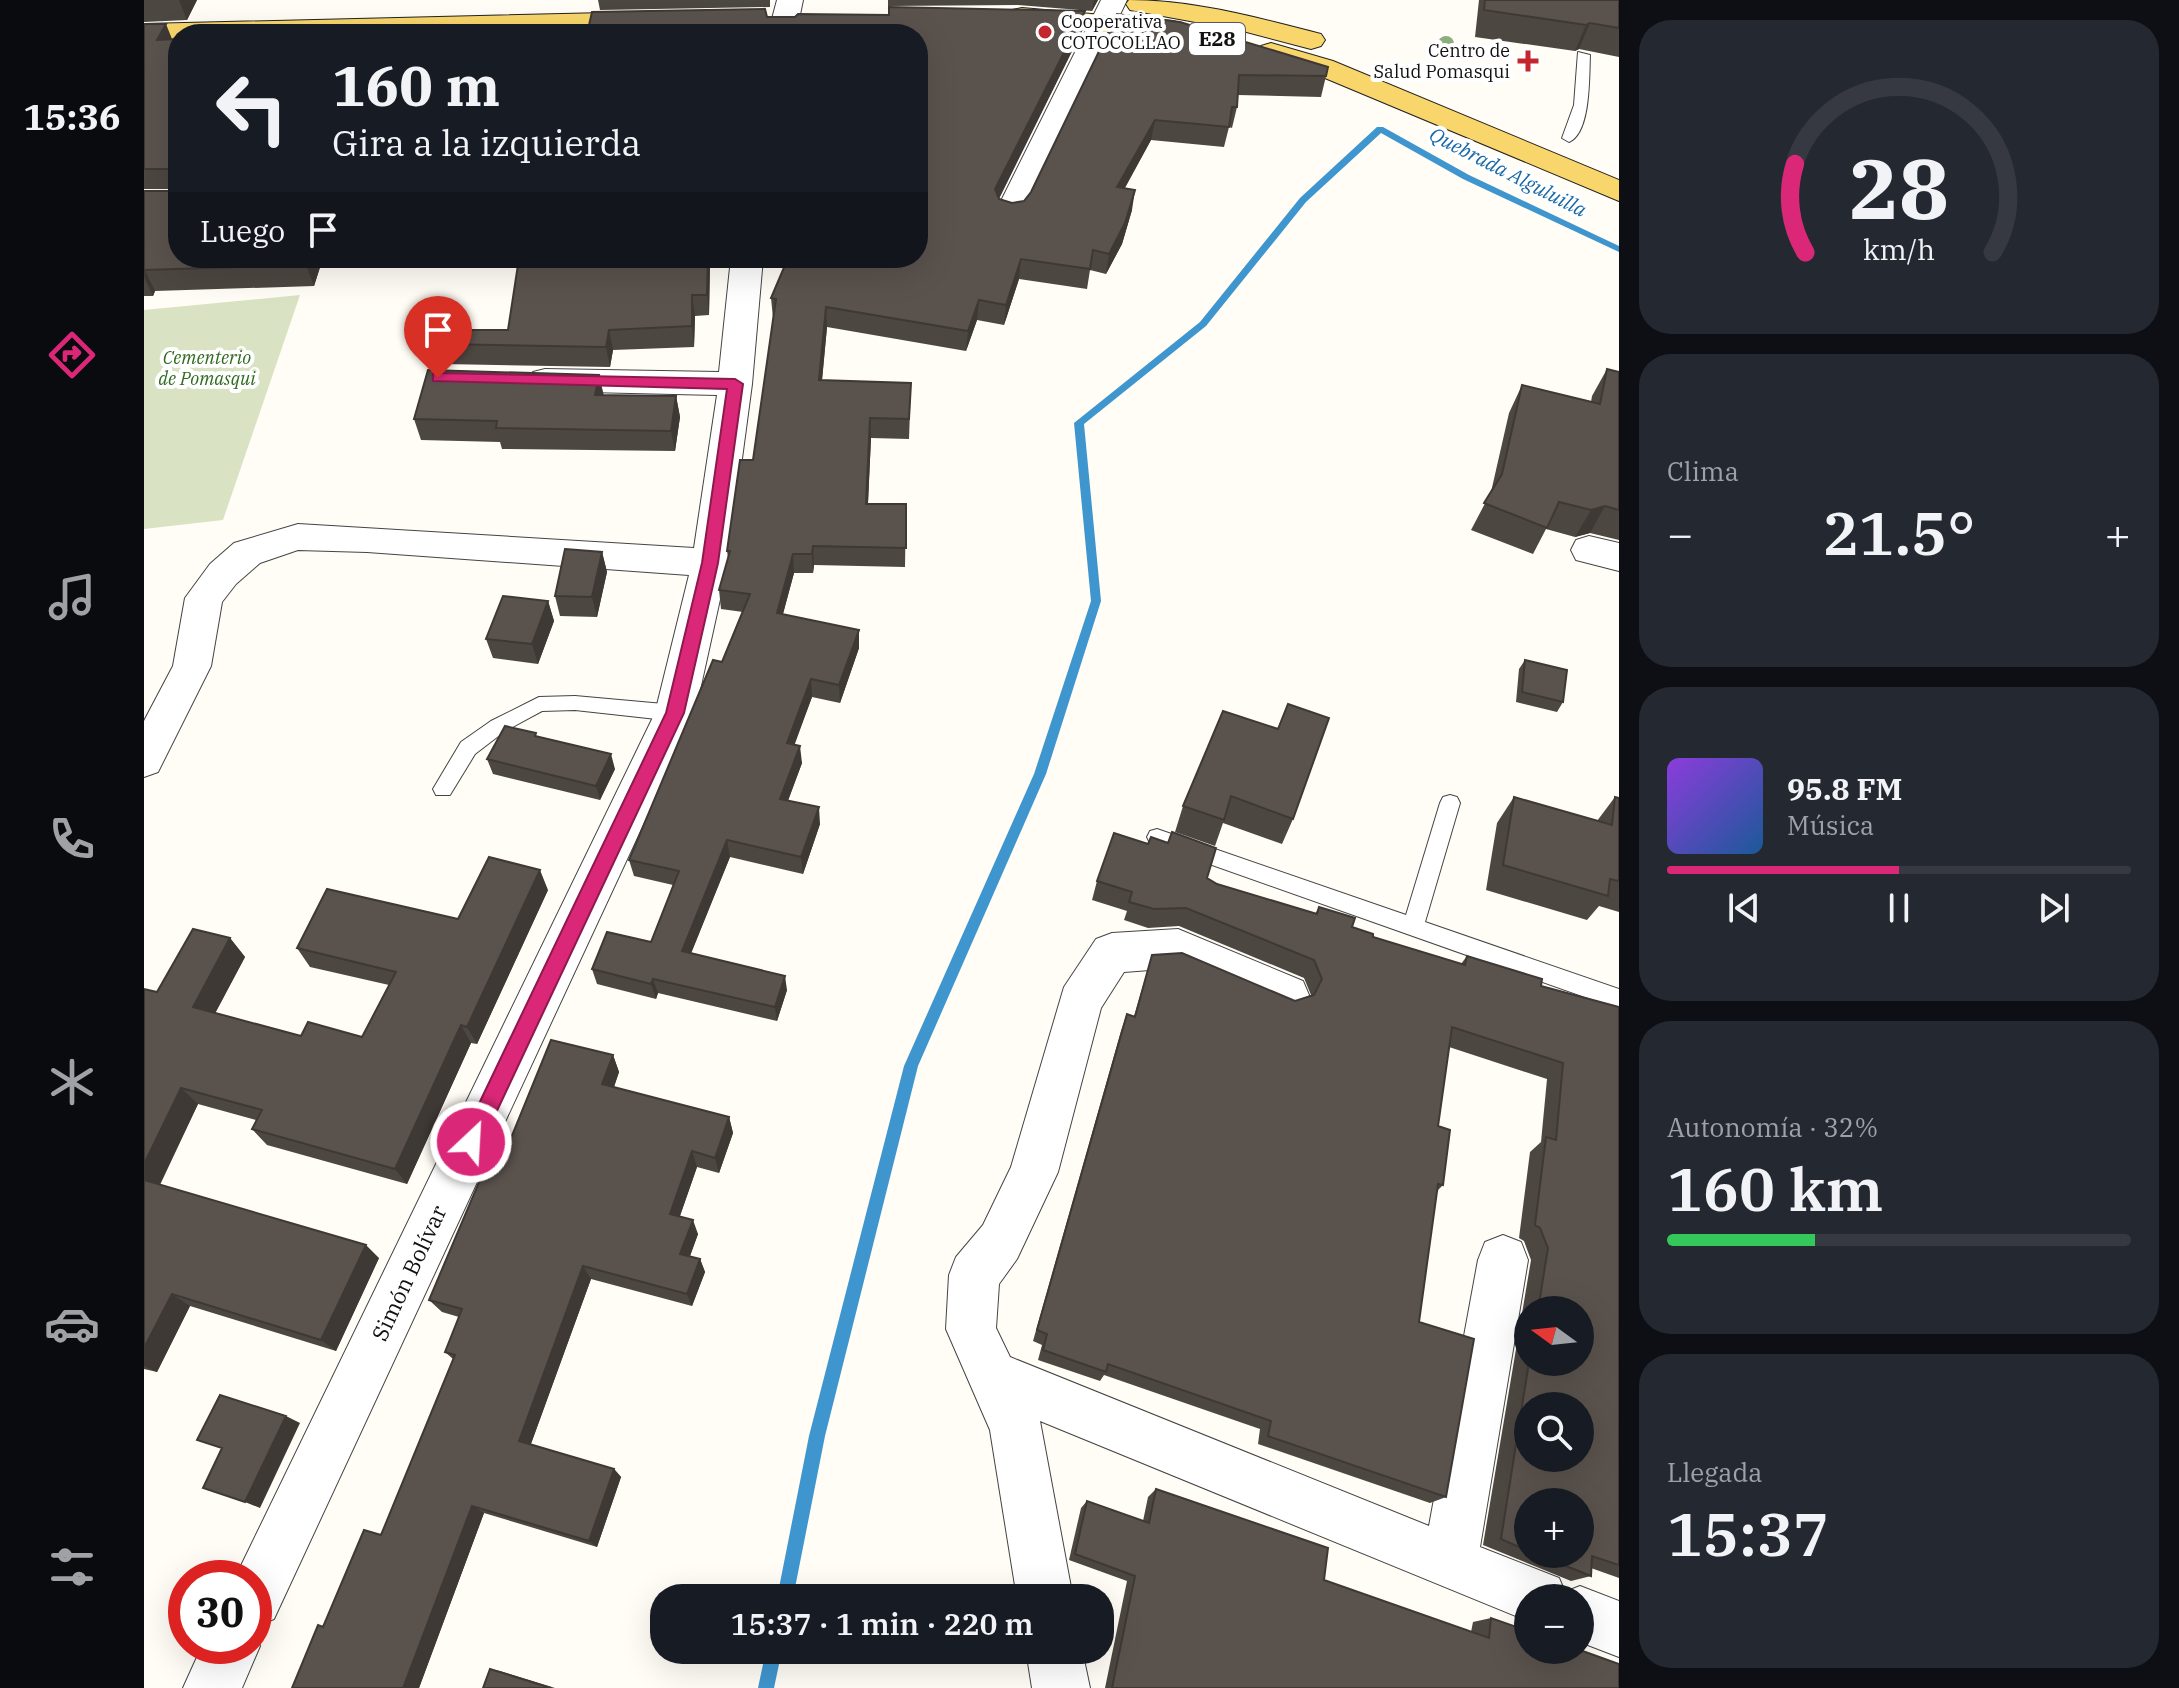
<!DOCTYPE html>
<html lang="es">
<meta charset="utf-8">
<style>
:root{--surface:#171b24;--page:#242831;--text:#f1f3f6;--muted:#9ea1a6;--line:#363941;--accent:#db2777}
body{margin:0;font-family:"IBM Plex Serif",serif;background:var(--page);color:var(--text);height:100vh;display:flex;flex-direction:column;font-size:30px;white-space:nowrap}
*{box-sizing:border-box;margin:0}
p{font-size:26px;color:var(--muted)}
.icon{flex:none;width:44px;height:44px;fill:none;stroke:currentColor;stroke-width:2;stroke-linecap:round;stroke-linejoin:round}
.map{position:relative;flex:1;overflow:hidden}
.sheet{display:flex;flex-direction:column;gap:20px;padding:20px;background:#0d0f14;width:560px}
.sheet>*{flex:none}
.top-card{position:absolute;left:24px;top:24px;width:760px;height:244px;border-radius:32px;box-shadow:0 8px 32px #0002;background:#171b24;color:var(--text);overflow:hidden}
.needle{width:52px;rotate:285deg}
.fabs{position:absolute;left:1370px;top:1296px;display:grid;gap:16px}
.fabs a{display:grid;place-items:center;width:80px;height:80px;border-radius:50%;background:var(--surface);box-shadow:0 8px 32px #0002;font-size:40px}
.speed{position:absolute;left:24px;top:1560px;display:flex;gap:16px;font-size:40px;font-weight:700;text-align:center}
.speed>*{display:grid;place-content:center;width:104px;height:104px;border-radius:50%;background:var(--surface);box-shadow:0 8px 32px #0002;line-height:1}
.speed .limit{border:12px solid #d22;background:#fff;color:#111}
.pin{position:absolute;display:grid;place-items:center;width:68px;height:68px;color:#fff;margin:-82px -34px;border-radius:50% 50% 50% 0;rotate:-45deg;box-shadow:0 0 8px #0007}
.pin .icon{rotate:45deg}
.me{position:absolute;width:88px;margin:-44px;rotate:25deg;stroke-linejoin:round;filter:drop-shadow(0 0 6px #0008)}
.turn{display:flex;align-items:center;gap:28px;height:168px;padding:0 32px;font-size:36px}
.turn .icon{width:104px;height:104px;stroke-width:2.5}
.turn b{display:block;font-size:56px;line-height:68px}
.then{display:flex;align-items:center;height:76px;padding:0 32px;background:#0003;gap:16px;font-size:30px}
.big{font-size:60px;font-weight:600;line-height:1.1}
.sheet .widget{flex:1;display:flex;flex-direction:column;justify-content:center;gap:12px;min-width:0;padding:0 28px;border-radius:32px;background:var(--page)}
.sheet .dial{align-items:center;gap:0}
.dial svg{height:208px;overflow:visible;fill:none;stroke:var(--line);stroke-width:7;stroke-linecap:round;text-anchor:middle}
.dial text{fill:var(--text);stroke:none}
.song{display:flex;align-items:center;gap:24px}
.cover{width:96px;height:96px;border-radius:12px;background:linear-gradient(135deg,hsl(270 70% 55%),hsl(210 70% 35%))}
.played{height:8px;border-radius:4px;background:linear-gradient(90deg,var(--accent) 50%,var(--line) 50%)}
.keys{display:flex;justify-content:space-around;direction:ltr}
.heat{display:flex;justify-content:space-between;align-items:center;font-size:44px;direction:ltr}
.charge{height:12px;border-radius:6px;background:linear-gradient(90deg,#34c759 32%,var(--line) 0)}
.trip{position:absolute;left:506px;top:1584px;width:464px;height:80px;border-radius:32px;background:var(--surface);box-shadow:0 8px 32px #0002;font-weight:600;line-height:80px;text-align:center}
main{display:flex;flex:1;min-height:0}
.menu{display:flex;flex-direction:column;width:144px;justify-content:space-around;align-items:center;background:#090b0e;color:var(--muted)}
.menu .icon{width:56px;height:56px}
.menu .active{color:var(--accent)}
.menu b{font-size:36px;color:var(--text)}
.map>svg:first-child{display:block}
.cemetery{fill:#d9e3c4}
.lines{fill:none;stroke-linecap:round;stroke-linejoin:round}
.stream{fill:#3f96cf;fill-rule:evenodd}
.service-casing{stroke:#444;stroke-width:2}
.minor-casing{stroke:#444;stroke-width:2}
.primary-casing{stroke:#222;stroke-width:2}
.service{fill:#fff;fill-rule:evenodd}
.minor{fill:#fff;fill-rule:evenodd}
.primary{fill:#f9d66b;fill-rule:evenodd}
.tree{fill:#8dad7f}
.wall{fill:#4d4742;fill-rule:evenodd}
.shaded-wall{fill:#3f3936}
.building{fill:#5a524d;stroke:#3f3936;stroke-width:2;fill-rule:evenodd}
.route{fill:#db2777;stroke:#8e194d;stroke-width:2}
.poi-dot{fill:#c4262e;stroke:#fff;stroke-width:3}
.labels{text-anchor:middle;stroke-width:8;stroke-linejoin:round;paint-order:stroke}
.far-poi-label{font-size:18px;fill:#111;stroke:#fff;text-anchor:start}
.far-park-label{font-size:18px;font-style:italic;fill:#2f6b1f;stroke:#fff}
.shield{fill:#fff;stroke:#585858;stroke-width:2}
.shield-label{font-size:20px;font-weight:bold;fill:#111}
.far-water-label{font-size:20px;font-style:italic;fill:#1768a6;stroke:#fff}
.street-label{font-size:22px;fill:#111;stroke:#fff}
</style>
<main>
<nav class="menu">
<b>15:36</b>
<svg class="icon active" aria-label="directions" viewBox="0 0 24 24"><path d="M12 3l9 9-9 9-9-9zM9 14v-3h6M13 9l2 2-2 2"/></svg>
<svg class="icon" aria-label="music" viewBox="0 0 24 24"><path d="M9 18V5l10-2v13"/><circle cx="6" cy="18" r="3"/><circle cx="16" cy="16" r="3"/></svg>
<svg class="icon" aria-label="phone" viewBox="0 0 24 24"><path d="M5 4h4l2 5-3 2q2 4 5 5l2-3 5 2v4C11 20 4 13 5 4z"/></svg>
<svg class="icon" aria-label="climate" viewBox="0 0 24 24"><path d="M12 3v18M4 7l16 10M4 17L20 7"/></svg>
<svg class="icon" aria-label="car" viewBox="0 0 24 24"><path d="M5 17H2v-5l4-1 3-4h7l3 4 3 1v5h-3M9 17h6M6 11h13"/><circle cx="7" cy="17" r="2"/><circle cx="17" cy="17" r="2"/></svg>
<svg class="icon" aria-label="filters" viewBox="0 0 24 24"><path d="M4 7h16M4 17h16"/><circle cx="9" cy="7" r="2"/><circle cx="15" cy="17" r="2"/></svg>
</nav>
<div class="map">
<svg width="1475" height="1688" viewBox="0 0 1475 1688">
<rect width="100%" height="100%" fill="#fffdf5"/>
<path class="cemetery" d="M156,295L79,520L0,529V310Z"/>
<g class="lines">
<path class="stream" d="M1233,127H1239L1325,175L1475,246V252L1319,179L1237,133L1162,202L1062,326L940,424L957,601L902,774L774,1066L681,1436L649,1598H633L665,1436L760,1066L890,774L947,601L930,423L1056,322L1156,198Z
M622,1650H638L630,1688H614Z"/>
<g class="service-casing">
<path id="service" d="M1434,52L1446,55C1445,76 1447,133 1425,142L1418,138L1430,105Z
M431,696L531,705L538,708L540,713L538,718L531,721L431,710L398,711L361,731L331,754L306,795H292L289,789L317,742L347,721L395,697Z
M1306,795L1313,797L1316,803L1281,922L1475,989V1009L1006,843L1003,837L1006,831L1013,829L1262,915L1296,803L1299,797Z"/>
</g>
<g class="minor-casing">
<path id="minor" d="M633,0H659L652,34H624Z
M957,0H983L882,211L878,218L867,220L856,218L852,211Z
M587,258H619L608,384L584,563L551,713L130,1619L110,1627V1578H91L511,713L545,575L223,552L154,550L116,563L92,584L78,602L67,666L14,772L0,777V721L29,666L41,598L66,564L90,543L154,524L550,548L573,395L401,391L389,388L384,380L389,372L401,369L575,372Z
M1445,536L1475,543V571L1432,560L1427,550L1432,540Z
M1034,929L1159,981L1165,995L1159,1009L1143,1015L1032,968L980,972L957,1008L914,1172L873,1259L855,1284L852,1328L866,1357L1285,1526L1334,1260L1341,1242L1359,1235L1377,1242L1384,1260L1336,1547L1415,1578L1421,1592L1436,1586L1475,1601V1657L1436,1642V1598H1384V1621L896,1421L929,1598H873L846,1430L802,1329L805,1275L812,1257L839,1225L867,1167L920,987L952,939L968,933Z
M110,1631L116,1646L98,1688H39L58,1646H110Z
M882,1650H938L946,1688H888Z"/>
</g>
<g class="primary-casing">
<path id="primary" d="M985,0C1050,0 1114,18 1177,34L1181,40L1177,46L1167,49L1095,30L986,10L982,4Z
M878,8L1029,21L1039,24L1043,30L1039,36L1029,39L868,22L864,16L868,10Z
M505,12L515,14L519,20L515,26L292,34H34V41L0,42V24Z
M1127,43L1189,61L1475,180V201L1169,73L1117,58L1113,52L1117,46Z"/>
</g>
<use href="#service" class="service"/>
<use href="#minor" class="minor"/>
<use href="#primary" class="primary"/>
</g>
<circle class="tree" cx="1302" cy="44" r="8"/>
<path class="wall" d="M0,0H53L43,20L0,22Z
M454,0H626V7L456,10Z
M744,0H954L948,11L874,5L744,6Z
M1335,0H1475V57L1435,49L1431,51L1331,37Z
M973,14L1182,76L1177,97L1094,95L1093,107L1088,128L1085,127L1080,147L1007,140L981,188L988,210L978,244L962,274L946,270L943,289L875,279L860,325L833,320L822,351L683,327L678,381L767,383L765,439L727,438L724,504H762L761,567L670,565L669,573H650L639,614L715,648L696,703L668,697L650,744L658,763L644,801L676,824L659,874L586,857L547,953L643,990L633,1021L514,993L512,999L453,984L448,969L507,942L529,885L490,876L485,860L578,662L599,612L577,609L575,590L584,558L583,551L609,460L629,318L627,298L641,265L621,264L620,258H774L623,17L938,31L855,199L868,203L880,201L887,192Z
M0,24L28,40L179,258L170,286L11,291L9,296H0V191H27V189H0Z
M349,258H586L583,263L566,262L565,315L551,316L550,347L469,350L466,367L299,364L293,344L364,330L375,259H349Z
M1463,369L1475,372V540L1446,533L1431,537L1402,529L1389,554L1327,530L1347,492L1365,413L1378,385L1447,402L1448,396Z
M460,395L532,396L536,417L531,451L358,449L356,442L277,440L270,419Z
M458,552L463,572L453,617L416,616L411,596Z
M404,601L410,621L394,664L349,658L342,639Z
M1381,660L1419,702L1413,712L1372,702L1375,669Z
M1079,711L1149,819L1138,844L1079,823L1071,846L1031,832L1039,806Z
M394,737L471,769L456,800L349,774L343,759Z
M1370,797L1453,821L1471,797L1475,798V912L1455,906L1443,920L1342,890L1353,823Z
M1063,878L1073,884L1171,914L1175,907L1208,927L1229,937L1317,964L1323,956L1397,986L1475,1007V1578L1447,1568V1576L1427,1581L1339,1545L1387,1260L1380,1241L1375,1238L1386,1152L1397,1142L1403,1079L1305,1047L1294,1126L1299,1185L1293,1191L1275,1322L1302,1497L1286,1503L1114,1444L1116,1429L960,1375L956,1381L894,1360L898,1345L889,1341L977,1031L983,1014L990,1016L1008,955L1151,1001L1167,995L1160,978L1035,926L1004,928L980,920L983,911L948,900L953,881ZM1384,1310H1436V1362H1384ZM1384,1502L1436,1554H1384Z
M404,890L333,1044L327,1043L263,1184L123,1145L108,1129L112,1120L54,1104L16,1185L235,1258L192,1351L46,1306L13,1372L0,1369V989L13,992L86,938L101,957L71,1013L157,1036L218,1037L245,985L166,967L153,948L314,919Z
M469,1055L475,1072L470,1087L585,1117L589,1133L575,1173L553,1167L536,1216L554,1234L546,1256L556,1259L561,1272L548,1306L447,1279L387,1444L470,1469L477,1477L453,1547L340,1513L275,1688H148L180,1626L237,1535L309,1359L301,1352L315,1317L298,1312L285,1300L356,1165Z
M1012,1489L1180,1580L1327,1632L1329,1622L1347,1618L1475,1688H961L983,1581L925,1560L937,1508L943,1501L999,1521L1004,1497Z"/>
<path class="shaded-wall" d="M35,0H53L43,20Z
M950,0H954L948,11Z
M941,11L938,31L849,210L851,189Z
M1446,23L1435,49L1431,51L1442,25Z
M22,24L30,44L13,40Z
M1011,120L1007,140L970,207L973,187Z
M991,190L988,210L978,244L962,274L965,254Z
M165,258H179L170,286L162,265Z
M564,258H566V262L565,315L563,295Z
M877,259L875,279L860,325L862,305Z
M1,270L11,291L9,296L0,277Z
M548,295L551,316L550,347L548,326Z
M835,300L833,320L822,351L824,331Z
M682,307L683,327L676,400L675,380Z
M465,330L469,350L466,367L462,347Z
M455,375L460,396L451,395Z
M532,396L536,417L531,451L527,431Z
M726,418L727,438L723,523L722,504Z
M1461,506L1446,533L1431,537L1447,510Z
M669,546L670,565L669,573L668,554Z
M458,552L463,572L453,617L448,597Z
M649,554L650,573L634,632L633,613Z
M404,601L410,621L394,664L388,644Z
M715,630V648L696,703L695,685Z
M667,679L668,697L645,760L643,743Z
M656,746L658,763L638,816L636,799Z
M467,754L471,769L456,800L452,786Z
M675,807L676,824L659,874L657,857Z
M583,840L586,857L542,966L538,951Z
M396,870L404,890L333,1044L323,1027Z
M86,938L101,957L65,1025L49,1007Z
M641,976L643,990L633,1021L631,1007Z
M509,979L514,993L512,999L507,984Z
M317,1025L327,1043L263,1184L251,1169Z
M469,1055L475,1072L465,1101L458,1084Z
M37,1088L54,1104L12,1192L0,1183V1164Z
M585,1117L589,1133L575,1173L571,1158Z
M548,1151L553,1167L532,1227L526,1214Z
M549,1220L554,1234L542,1267L536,1254Z
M222,1245L235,1258L192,1351L177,1340Z
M556,1259L561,1272L548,1306L543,1294Z
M439,1266L447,1279L385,1449L375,1441Z
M28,1294L46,1306L13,1372L0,1366V1348Z
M142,1416L156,1423L116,1508L101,1502Z
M470,1469L477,1477L453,1547L445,1541Z
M328,1506L340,1513L275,1688H259Z
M346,1669L356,1671L411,1688H407Z"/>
<path class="building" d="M1341,0H1475V28L1446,23L1442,25L1340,10Z
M745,7L941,11L851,189L855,199L868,203L880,201L887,192L973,14L1036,22L1184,67L1182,76L1095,75L1093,107H1088L1085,127L1011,120L973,187L991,190L981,223L965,254L949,250L946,269L877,259L862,305L835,300L824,331L682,307L675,380L767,383L765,419L726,418L722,504H762V548L669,546L668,554H649L633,613L715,630L695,685L667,679L643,743L656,746L636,799L675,807L657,857L583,840L538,951L641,976L631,1007L509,979L507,984L448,969L463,932L507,942L535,871L485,860L569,660L578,662L606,594L575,590L586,551H583L596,460H609L632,299L627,298L644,258H774V34H443L448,12L621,9L623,17H651L654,14L745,15Z
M0,24H22L13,40L34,39V258H165L162,265L1,270L0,274V191H27V169H0Z
M230,30L229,34H150Z
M375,258H564L563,295H548V326L465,330L462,347L293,344L297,330H364Z
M1463,369L1475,372V510L1461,506L1447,510L1415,502L1403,528L1340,503L1358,474L1378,385L1456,404Z
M284,370L455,375L451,395L532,396L527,431L352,428L353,421L270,419Z
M421,549L458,552L448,597L411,596Z
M359,596L404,601L388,644L342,639Z
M1381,660L1423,670L1419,702L1378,692Z
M1144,704L1185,718L1149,819L1087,796L1080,820L1039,806L1079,711L1134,729Z
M361,726L392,733L391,736L467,754L452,786L343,759Z
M1370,797L1468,825L1471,797L1475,798V881L1466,879L1464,896L1359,865Z
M1028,832L1072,848L1063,878L1073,884L1173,914L1175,907L1211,918L1208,927L1229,934V937L1321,965L1323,956L1398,979L1397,986L1475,1007V1565L1448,1556L1447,1576L1392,1554H1436V1502H1384V1551L1357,1539L1385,1362H1436V1310H1394L1404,1248L1396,1228L1391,1225L1402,1137L1412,1140L1419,1063L1308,1027L1294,1126L1306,1130L1299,1185L1294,1184L1275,1322L1330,1339L1302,1497L1124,1436L1127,1421L964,1364L962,1372L899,1350L903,1334L893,1330L983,1014L991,1017L1008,955L1038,953L1151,1001L1170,995L1178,979L1170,960L1042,908L1010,909L985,902L988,892L953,881L970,833L1004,844L1007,837L1024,843ZM1384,1406H1436V1458H1384Z
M345,857L396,870L323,1027L317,1025L251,1169L108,1129L118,1110L37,1088L0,1164V989L13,992L49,929L86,938L49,1007L157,1036L164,1022L218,1037L252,972L153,948L183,889L314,919Z
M407,1040L469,1055L458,1084L585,1117L571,1158L548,1151L526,1214L549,1220L536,1254L556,1259L543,1294L439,1266L375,1441L470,1469L445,1541L328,1506L259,1688H148L174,1625L179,1627L220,1530L237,1535L311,1355L301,1352L318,1309L285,1300L344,1161L356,1165Z
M0,1180L222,1245L177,1340L28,1294L0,1348Z
M76,1395L142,1416L101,1502L59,1488L78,1448L53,1440Z
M1012,1489L1184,1548L1180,1580L1345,1638L1347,1618L1384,1631V1650H1436L1475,1664V1688H968L991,1576L931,1554L943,1501L1005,1523Z
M346,1669L407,1688H339Z"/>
<path class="route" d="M294,373L591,379L599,384L574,563L540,713L335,1149L327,1152L320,1149L317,1142L320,1135L522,713L558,563L583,389L289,381V374Z"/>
<g class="poi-dot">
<circle cx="901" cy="32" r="8"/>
<path d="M1380 49h8v8h8v8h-8v8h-8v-8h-8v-8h8z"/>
</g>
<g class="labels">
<g class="far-poi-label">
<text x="917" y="28">Cooperativa<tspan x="917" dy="21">COTOCOLLAO</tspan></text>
<text x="1366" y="57" text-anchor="end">Centro de<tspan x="1366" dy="21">Salud Pomasqui</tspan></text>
</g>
<g class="far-park-label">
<text x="63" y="364">Cementerio<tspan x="63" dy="21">de Pomasqui</tspan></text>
</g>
<rect class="shield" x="1045" y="23" width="56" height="32" rx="6"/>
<g class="shield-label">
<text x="1073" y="46">E28</text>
</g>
<g class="far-water-label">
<text transform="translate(1364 172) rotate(27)" y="7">Quebrada Alguluilla</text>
</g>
<g class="street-label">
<text transform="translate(265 1273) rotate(-65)" y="8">Simón Bolívar</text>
</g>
</g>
</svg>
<div class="fabs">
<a><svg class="needle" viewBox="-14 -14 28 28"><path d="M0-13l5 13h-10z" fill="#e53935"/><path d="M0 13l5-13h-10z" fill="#9ea1a6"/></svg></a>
<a><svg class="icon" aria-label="search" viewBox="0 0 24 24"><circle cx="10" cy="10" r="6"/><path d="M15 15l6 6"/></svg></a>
<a>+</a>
<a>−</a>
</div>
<div class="speed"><div class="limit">30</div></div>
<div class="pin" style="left:294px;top:378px;background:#d93025"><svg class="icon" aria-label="arrive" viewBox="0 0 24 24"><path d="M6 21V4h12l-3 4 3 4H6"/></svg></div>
<svg class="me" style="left:327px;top:1142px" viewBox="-20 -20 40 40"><circle r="17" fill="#db2777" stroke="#fff" stroke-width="3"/><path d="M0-11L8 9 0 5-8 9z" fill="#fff"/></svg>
<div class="trip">15:37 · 1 min · 220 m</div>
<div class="top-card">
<div class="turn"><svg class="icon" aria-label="left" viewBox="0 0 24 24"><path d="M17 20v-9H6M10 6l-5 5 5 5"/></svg><div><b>160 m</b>Gira a la izquierda</div></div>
<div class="then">Luego<svg class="icon" aria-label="arrive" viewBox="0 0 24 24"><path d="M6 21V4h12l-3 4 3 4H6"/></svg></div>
</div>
</div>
<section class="sheet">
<div class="widget dial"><svg viewBox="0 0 100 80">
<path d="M14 69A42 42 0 1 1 86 69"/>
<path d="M14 69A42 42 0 0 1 10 35" stroke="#db2777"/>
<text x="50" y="56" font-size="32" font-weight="700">28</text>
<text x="50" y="72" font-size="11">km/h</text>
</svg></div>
<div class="widget"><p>Clima</p>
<div class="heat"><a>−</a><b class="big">21.5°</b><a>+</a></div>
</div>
<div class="widget">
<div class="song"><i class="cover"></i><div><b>95.8 FM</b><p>Música</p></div></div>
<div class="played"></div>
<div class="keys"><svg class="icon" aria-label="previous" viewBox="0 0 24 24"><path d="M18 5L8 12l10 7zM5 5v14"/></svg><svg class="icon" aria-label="pause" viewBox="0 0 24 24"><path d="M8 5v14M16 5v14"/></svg><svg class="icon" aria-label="next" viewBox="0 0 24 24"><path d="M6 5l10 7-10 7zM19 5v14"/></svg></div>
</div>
<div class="widget"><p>Autonomía · 32%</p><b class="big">160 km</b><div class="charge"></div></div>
<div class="widget"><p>Llegada</p><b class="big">15:37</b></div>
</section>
</main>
